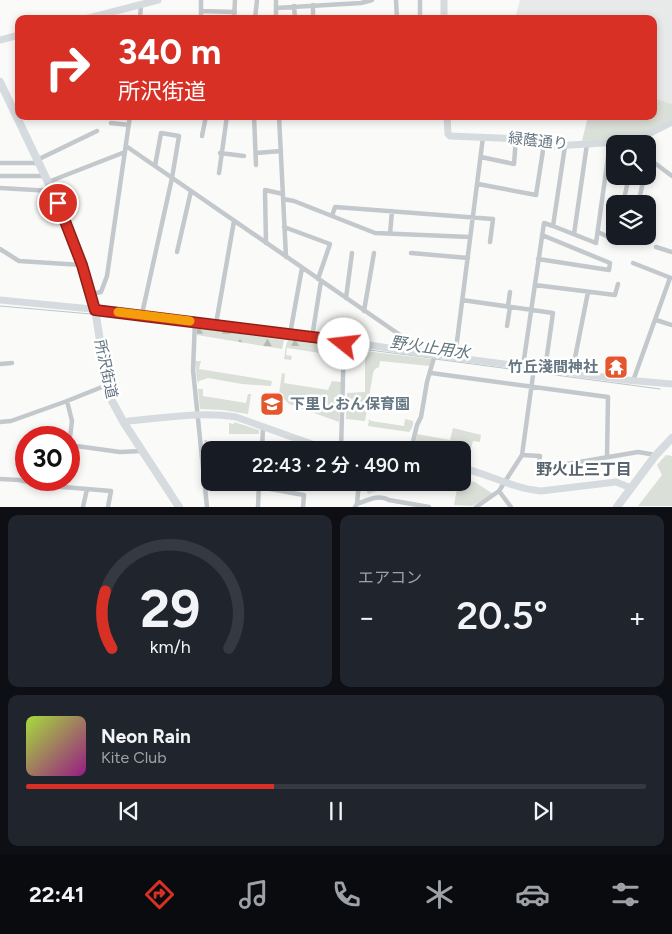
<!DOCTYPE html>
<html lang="ja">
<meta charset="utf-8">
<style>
:root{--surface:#171b24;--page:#20242c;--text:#f1f3f6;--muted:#9ea1a6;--line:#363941;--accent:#d93025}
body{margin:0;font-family:Figtree,"Noto Sans JP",sans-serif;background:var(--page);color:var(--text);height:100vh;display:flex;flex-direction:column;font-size:19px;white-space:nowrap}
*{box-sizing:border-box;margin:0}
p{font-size:16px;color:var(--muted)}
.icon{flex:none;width:28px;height:28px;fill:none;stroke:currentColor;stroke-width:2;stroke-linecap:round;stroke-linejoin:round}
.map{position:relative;height:507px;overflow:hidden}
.drawer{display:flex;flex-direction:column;gap:8px;padding:8px;background:#0d0f14;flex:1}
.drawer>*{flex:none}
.guide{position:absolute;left:15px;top:15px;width:642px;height:105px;border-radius:10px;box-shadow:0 2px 8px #0003;background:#d93025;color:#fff;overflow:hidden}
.tools{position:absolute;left:606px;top:135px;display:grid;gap:10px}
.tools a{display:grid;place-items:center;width:50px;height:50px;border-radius:10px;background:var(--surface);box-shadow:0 2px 8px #0003;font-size:25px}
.speed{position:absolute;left:15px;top:426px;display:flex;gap:10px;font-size:25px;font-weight:700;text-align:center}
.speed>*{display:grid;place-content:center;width:65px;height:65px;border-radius:50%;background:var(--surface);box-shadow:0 2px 8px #0003;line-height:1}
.speed .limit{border:8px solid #d22;background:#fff;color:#111}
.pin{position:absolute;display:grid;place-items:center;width:42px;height:42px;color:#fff;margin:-21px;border:2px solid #fff;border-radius:50%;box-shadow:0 1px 5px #0007}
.me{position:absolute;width:55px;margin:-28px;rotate:286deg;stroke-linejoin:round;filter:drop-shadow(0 0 4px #0008)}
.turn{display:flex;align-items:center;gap:18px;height:105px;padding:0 20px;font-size:22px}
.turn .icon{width:65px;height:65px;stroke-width:2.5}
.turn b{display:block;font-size:35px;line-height:42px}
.big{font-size:38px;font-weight:600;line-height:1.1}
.drawer .tile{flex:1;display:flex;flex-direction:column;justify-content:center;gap:8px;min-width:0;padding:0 18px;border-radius:10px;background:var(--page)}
.drawer .dial{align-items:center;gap:0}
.dial svg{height:130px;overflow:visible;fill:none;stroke:var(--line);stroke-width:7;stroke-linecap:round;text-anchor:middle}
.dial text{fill:var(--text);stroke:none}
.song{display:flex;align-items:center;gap:15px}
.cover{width:60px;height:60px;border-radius:8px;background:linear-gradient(135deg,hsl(80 70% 55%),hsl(310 70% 35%))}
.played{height:5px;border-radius:2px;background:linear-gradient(90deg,var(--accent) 40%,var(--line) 40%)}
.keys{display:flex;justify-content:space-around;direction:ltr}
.heat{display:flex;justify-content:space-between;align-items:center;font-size:28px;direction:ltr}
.drawer .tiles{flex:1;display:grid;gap:8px;grid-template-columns:1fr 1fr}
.tile:last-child{grid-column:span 2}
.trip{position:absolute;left:201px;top:441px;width:270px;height:50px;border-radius:10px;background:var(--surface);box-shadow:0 2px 8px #0003;font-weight:600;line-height:50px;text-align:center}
.dock{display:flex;height:80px;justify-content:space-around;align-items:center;background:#090b0e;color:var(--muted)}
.dock .icon{width:35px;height:35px}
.dock .current{color:var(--accent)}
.dock b{font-size:22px;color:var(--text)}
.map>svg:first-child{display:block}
.built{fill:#e8e9e9}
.green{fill:#dadfd7}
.forest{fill:url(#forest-firs)}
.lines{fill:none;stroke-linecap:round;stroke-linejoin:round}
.stream{stroke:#bbc7cb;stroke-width:1}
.street{stroke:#c3c8cc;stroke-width:4.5}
.secondary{stroke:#d6dbdf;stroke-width:7}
.primary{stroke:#d6dbdf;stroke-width:8}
.route-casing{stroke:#8d1f18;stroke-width:12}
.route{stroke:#d93025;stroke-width:9}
.slow{stroke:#f59e0b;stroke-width:9}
.labels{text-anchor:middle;stroke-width:5;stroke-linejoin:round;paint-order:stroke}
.street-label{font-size:15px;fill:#657683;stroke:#fff}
.poi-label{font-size:15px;font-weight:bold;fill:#657683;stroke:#fff;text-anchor:end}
.water-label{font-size:16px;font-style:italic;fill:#60757c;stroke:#fff}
.neighbourhood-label{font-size:16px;font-weight:bold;fill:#57646e;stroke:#fff}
</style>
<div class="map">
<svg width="672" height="507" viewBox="0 0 672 507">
<defs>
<pattern id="forest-firs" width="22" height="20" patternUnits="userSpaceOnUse" patternTransform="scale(1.25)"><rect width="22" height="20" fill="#dadfd7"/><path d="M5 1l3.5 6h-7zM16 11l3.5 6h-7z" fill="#b4b9b4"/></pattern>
</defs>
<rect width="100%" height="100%" fill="#fafaf8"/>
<path class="built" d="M520,0H672V104L654,98V19H515Z"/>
<path class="green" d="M654,98L672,104V118L633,138L582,141L588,116H654Z
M287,340L288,345L340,353V364L338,368L336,367L337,361L333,360V355L287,348L286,355L292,356L291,360L284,359Z
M365,351L431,359L430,366L380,361L379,367L375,369L373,373L365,421L346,419L347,393L365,392Z
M195,361H201L199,369L272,381L271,386L242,384L208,378L199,381V383L197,381Z
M282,373L285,374L284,383L328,390L332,381L341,382L339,422L289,404L279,394Z
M198,389H203V396L246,403L248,394H251L248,414L223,410L200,409Z
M372,396L407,401L406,409L371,404Z
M369,419L371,421L404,426L405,419L413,421C414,425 412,429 409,432L368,426Z
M234,422L259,430V434H229V423L234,424Z
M453,428L481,435L480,442L473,441L466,465L463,464L462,450H414L417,434L450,440Z
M204,440H207L208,448H255V450H210V460H207Z
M666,455L672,456V506H638L662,475L657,465Z
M463,480L475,482L493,494L472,506L454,505L458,483L462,482Z
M362,483H382V489L368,494L365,487H362Z"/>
<path class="forest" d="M197,328L284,340L282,349L197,335Z
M288,340L340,347V353L287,345Z"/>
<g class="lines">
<path class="stream" d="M0,306L91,314
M99,315L191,327
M197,327L342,346
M346,347L431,358
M435,359L660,389"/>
<path class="street" d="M276,0V19
M396,0L397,19
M420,0V19
M313,5V19
M294,6L295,19
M276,8L361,3L372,0
M201,11L235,12
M140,19L141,4
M201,19V0
M234,19L235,0
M255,19L257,0
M254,116L256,165
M279,116L286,257
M111,123L129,125
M202,136L206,116
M126,146L416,346L422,353
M220,153L244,156
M256,153L281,151
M481,157L514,164L516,138
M648,158L672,176
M37,160L97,131
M0,163H39
M219,173L227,116
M0,176H45
M48,182L125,152
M478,184L536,195L544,144
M0,188L52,191
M283,199L294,201L375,233L470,237
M639,201L644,176
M623,204L629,176
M332,216L335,207L493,219L490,242
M553,226L596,243L610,143
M284,227L330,244L318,279
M598,232L615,240L616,236
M390,234L392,211
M574,234L587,144
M266,243L265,190L283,194
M656,247L672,252
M0,249L19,261L82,265
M177,252L191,191
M411,253L468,258
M538,259L609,270L610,263L542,235
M633,263L671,278
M535,285L615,295L618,284
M91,294L101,292L107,276L130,116
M346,298L352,253
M462,300L553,313L545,369
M508,306L510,292
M364,311L374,253
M142,314L172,178L179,136L161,133L155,166
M656,320L672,325
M195,321L193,370L207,507
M216,324L234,221
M507,326L510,307
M290,334L302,268
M312,337L321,281
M455,357L483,137
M0,364L12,363
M523,366L544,223L553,226L565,146
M431,373L608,397L607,456
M572,373L588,292
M633,381L670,278
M67,401L72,421L69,445L120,452L142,451
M0,422L11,421L67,401L107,385
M262,450L263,427
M341,450L344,341
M411,450L417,425L421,417L427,382L435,354
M522,455L540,456L538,469L638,452L656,455
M0,479L20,480L39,485L111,491L108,507
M206,484L259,487L304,495L303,507
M357,504C368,500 379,494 389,500L429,507
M83,507L87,489
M258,507L259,482
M355,507L357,504L359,482
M476,507L499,491
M511,507L499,491L522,455L534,368"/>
<path class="secondary" d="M444,0V19
M85,19L158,0
M0,40L19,35
M447,116L448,134L450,136L524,139L554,146L587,144L634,141L672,122
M0,300L142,314L344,341L413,352L626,380L672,384
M124,423L129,421C164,418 201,411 236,417L323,448L341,450
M462,468C489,474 514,489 541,491L616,482L631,488"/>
<path class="primary" d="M0,82L58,203L82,265L95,309L107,385L112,401L124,423L179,507
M617,507L655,456L672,438"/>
</g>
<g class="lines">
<g class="route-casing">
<path id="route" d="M58,203L82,265L95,310L344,341V344"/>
</g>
<use href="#route" class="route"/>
<path class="slow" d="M118,312L190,321"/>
</g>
<defs>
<g id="temple-square" transform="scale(1.25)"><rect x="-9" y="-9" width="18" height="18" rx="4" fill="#e4572e" stroke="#fff"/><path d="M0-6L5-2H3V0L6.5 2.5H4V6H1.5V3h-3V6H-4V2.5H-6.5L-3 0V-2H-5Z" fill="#fff"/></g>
<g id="school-square" transform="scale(1.25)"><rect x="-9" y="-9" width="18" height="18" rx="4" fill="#e4572e" stroke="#fff"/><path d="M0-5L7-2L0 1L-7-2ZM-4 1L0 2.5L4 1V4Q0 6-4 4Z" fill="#fff"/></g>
</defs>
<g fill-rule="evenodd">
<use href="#temple-square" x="616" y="367"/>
<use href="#school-square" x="272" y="404"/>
</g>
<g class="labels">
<g class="street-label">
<text transform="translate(538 141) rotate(6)" y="5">緑蔭通り</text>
<text transform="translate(106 369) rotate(78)" y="5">所沢街道</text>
</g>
<g class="poi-label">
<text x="598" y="372">竹丘淺間神社</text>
<text x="290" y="409" text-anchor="start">下里しおん保育園</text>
</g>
<g class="water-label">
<text transform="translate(430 347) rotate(8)" y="6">野火止用水</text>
</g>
<g class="neighbourhood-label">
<text x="584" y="475">野火止三丁目</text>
</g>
</g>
</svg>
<div class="tools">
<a><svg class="icon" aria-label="search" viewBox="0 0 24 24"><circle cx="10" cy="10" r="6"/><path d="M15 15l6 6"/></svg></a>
<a><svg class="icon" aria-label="layers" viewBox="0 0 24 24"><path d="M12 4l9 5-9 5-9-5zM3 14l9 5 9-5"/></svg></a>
</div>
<div class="speed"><div class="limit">30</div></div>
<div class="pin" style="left:58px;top:203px;background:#d93025"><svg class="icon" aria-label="arrive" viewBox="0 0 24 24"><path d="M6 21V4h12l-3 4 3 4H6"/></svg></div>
<svg class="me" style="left:344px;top:344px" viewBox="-20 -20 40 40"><circle r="19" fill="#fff"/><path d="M0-13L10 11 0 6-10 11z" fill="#d93025"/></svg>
<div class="trip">22:43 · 2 分 · 490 m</div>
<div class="guide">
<div class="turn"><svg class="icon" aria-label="right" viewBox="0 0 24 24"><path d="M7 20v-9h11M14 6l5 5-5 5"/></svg><div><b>340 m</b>所沢街道</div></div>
</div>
</div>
<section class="drawer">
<div class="tiles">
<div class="tile dial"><svg viewBox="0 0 100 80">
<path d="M14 69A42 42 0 1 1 86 69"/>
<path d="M14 69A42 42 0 0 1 10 34" stroke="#d93025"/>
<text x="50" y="56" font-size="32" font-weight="700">29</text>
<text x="50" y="72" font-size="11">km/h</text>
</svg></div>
<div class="tile"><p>エアコン</p>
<div class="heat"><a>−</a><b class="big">20.5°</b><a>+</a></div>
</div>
<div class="tile">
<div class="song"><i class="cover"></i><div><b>Neon Rain</b><p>Kite Club</p></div></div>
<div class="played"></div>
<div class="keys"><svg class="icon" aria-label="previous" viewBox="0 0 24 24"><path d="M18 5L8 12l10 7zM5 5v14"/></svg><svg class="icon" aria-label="pause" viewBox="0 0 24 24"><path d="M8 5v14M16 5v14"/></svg><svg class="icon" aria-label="next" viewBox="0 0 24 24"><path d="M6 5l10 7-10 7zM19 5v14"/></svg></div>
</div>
</div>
</section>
<nav class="dock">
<b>22:41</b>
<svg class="icon current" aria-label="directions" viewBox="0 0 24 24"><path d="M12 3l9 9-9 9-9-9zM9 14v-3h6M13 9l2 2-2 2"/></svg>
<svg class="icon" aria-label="music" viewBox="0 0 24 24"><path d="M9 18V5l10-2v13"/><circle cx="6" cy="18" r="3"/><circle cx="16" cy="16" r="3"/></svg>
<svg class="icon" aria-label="phone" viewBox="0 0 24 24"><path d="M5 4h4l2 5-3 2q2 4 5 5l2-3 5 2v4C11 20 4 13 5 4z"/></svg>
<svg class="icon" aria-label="climate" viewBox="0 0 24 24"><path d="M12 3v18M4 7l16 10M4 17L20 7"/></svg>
<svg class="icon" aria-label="car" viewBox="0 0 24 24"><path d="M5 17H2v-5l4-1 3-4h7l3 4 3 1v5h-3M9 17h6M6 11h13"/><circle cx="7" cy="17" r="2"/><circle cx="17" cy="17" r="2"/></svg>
<svg class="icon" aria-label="filters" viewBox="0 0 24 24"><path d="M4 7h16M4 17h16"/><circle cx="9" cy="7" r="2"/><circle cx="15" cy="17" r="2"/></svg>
</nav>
